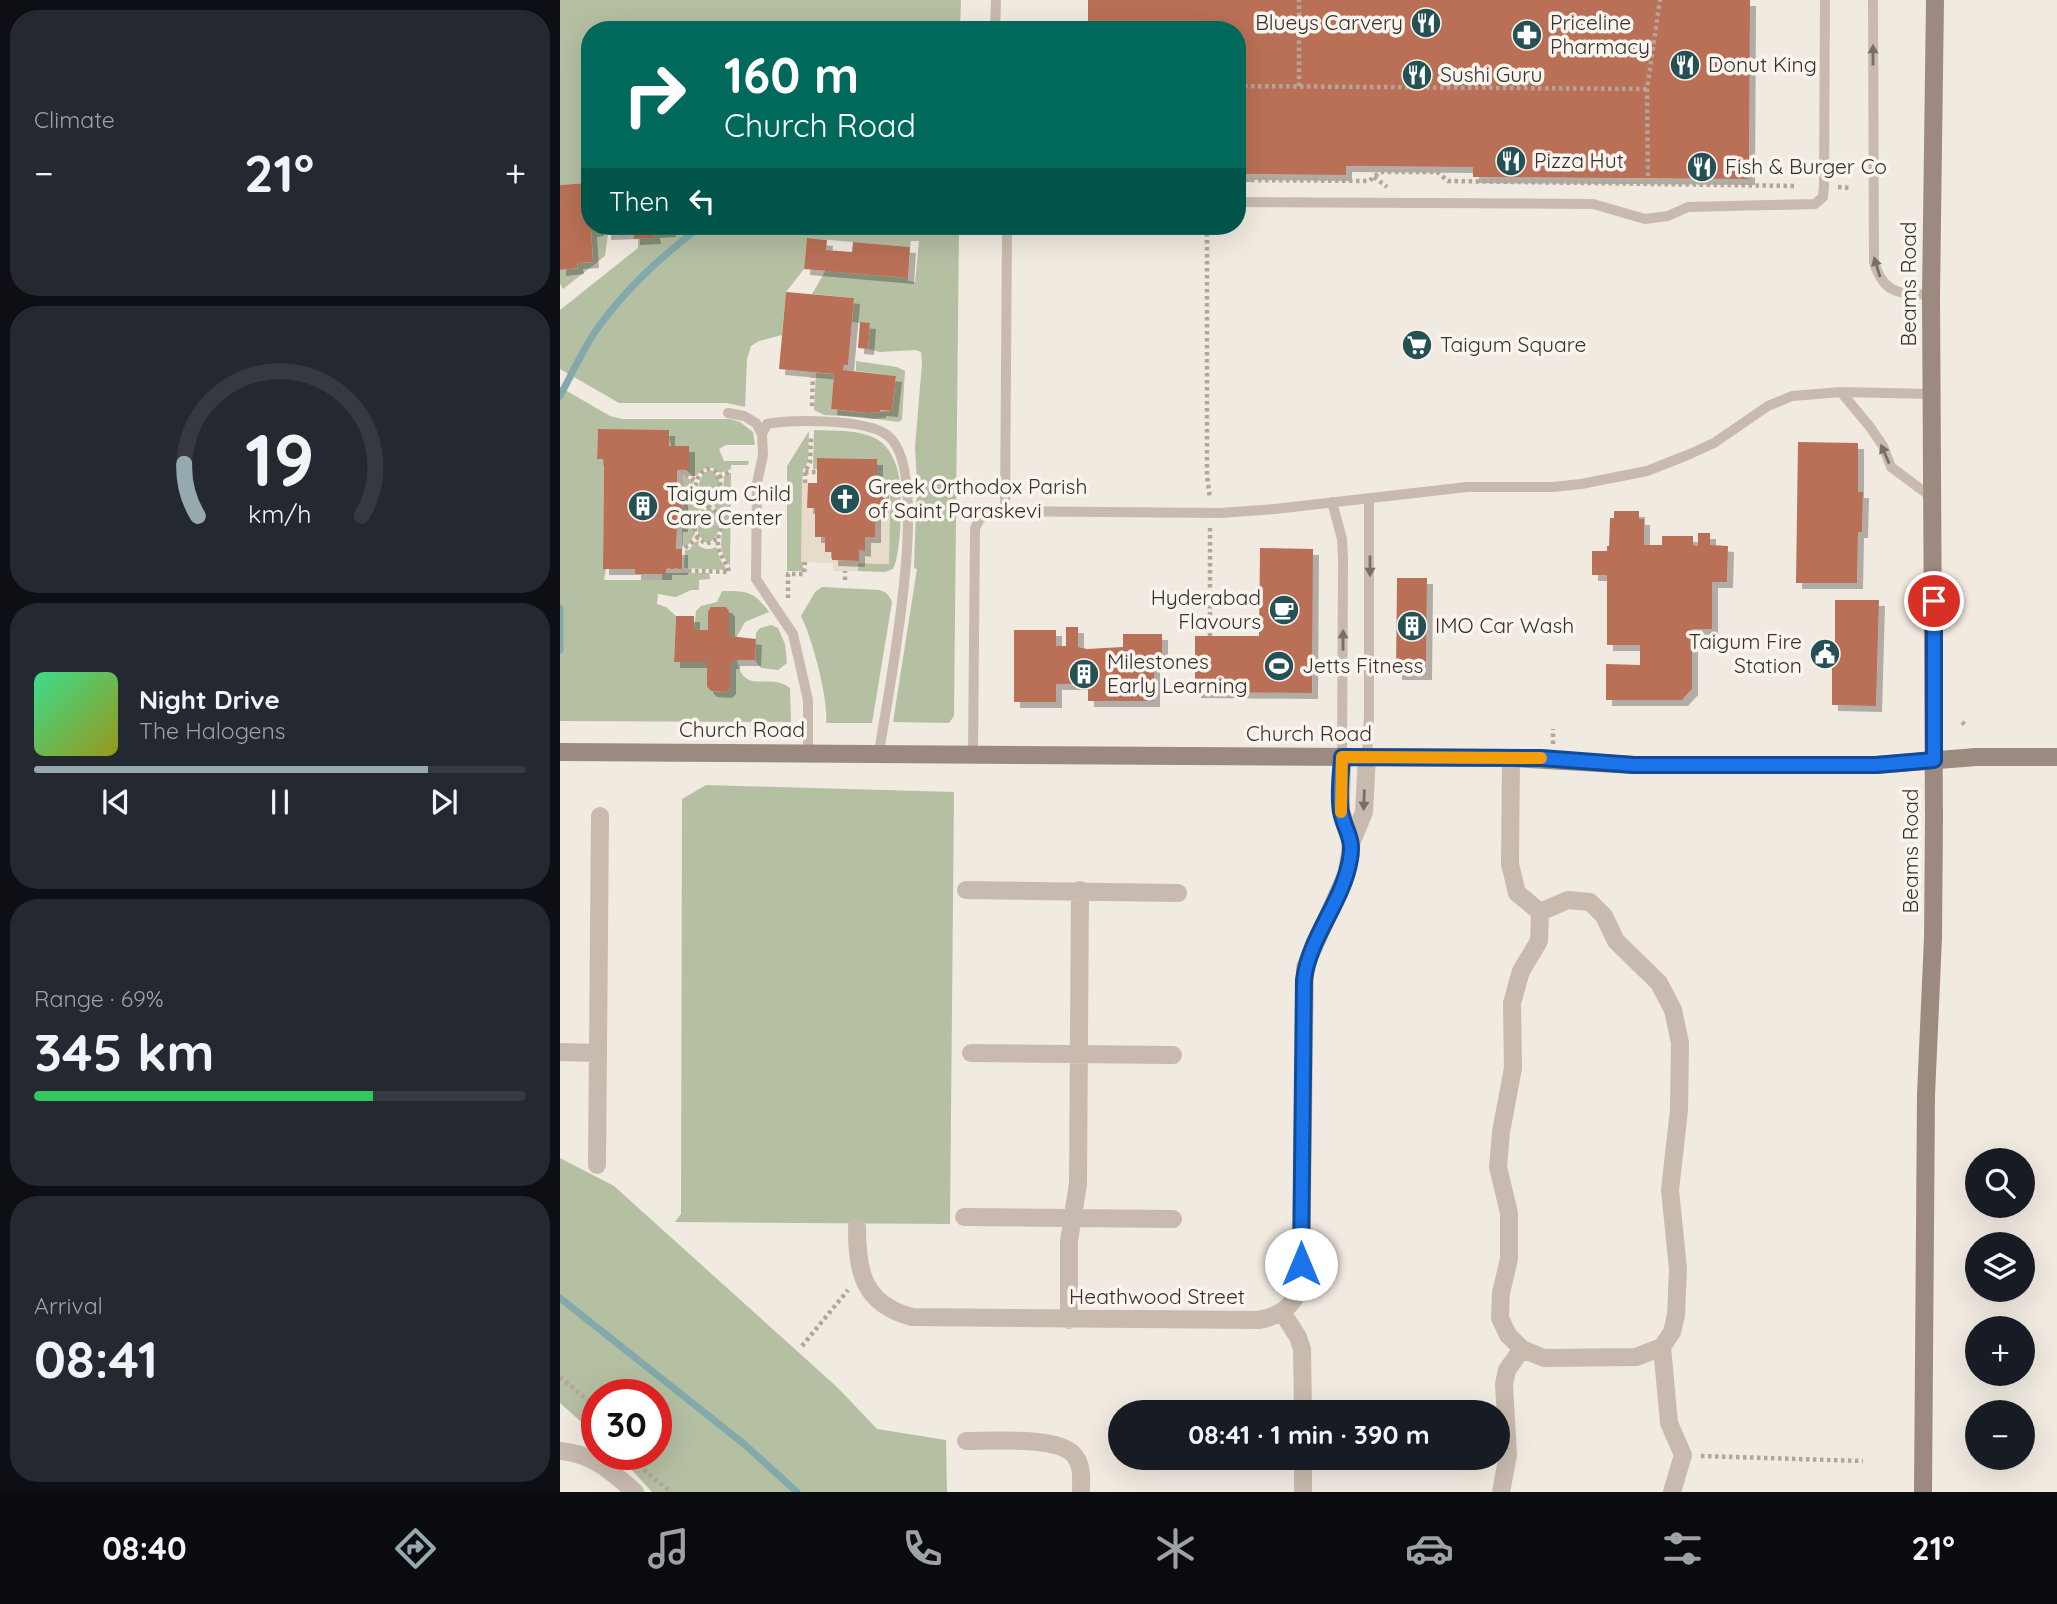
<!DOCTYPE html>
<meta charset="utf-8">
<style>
:root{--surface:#171b24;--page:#242831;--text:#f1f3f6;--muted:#9ea1a6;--line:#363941;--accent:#95aaae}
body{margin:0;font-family:Quicksand,sans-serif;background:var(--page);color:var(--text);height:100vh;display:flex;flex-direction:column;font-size:26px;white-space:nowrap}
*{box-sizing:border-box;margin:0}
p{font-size:23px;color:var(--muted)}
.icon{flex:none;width:38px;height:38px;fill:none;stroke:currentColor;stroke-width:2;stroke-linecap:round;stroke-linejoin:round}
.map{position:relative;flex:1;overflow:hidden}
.panel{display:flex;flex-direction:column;gap:10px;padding:10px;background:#0d0f14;width:560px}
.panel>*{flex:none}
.banner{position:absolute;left:21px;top:21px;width:665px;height:214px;border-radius:28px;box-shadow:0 7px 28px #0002;background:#00695c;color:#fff;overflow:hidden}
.tools{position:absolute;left:1405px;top:1148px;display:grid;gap:14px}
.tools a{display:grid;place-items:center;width:70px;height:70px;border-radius:50%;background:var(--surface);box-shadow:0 7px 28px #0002;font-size:35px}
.speed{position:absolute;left:21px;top:1379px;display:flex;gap:14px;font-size:35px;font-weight:700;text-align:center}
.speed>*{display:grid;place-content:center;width:91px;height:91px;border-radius:50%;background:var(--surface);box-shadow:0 7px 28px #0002;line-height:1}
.speed .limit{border:10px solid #d22;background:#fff;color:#111}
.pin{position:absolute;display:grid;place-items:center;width:60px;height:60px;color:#fff;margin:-30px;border:4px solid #fff;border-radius:50%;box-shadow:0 2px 7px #0007}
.me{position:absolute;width:77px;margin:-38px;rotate:0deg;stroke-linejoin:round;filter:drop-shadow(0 0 5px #0008)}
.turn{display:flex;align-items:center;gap:24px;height:147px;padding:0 28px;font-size:32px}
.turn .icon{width:91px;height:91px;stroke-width:2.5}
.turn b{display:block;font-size:49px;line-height:60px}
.then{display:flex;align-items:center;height:66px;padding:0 28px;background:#0003;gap:14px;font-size:26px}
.big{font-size:52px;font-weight:800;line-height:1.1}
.panel .widget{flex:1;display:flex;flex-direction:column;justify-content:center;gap:10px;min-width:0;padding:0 24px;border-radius:28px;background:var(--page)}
.panel .dial{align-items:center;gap:0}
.dial svg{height:182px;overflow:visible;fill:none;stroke:var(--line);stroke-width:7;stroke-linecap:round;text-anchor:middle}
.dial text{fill:var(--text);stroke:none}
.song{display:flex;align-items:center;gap:21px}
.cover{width:84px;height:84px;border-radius:10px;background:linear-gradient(135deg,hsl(150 70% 55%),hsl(60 70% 35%))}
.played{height:7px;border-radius:4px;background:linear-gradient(90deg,var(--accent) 80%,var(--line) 80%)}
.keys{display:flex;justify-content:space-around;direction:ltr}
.heat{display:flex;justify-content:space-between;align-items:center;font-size:38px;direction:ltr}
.charge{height:10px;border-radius:5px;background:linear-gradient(90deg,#34c759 69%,var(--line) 0)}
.trip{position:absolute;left:548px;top:1400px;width:402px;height:70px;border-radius:35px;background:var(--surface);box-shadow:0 7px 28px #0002;font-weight:800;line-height:70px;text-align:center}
.tab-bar{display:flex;height:112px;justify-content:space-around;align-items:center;background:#090b0e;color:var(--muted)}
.tab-bar .icon{width:49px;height:49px}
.tab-bar .current{color:var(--accent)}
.tab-bar b{font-size:32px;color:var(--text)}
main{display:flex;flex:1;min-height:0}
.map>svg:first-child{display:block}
.green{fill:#b5bfa2}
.plaza{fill:#e7dbca}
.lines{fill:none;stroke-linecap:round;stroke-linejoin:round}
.stream{stroke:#83a9ab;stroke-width:7}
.building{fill:#b97057;filter:url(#shadow)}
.path{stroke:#b4a598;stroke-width:4.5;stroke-dasharray:3.5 3.5;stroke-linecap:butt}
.lane{stroke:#c8baae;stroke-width:10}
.street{stroke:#c8baae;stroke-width:18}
.secondary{stroke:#9c8a80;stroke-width:18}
.oneway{fill:#796e66}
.route-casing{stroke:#114b97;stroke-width:18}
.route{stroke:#1a73e8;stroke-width:12}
.slow{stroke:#f59e0b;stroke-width:12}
.labels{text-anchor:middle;stroke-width:7;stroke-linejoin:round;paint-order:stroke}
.poi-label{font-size:21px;fill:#38302c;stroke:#f9f4ed;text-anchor:start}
.street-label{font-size:21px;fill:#38302c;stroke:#f9f4ed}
</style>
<main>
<section class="panel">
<div class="widget"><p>Climate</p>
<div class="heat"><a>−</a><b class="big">21°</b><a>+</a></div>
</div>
<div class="widget dial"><svg viewBox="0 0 100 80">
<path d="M14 69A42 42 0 1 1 86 69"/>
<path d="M14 69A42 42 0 0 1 8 46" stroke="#95aaae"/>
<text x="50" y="56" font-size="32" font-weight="700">19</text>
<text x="50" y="72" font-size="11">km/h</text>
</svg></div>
<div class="widget">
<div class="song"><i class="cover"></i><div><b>Night Drive</b><p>The Halogens</p></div></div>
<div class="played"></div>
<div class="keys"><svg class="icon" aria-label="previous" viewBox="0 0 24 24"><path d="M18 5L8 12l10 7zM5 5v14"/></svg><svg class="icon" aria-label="pause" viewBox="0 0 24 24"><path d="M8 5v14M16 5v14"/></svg><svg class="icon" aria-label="next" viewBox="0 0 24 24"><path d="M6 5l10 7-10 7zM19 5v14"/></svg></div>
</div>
<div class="widget"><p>Range · 69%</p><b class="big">345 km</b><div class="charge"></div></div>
<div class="widget"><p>Arrival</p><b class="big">08:41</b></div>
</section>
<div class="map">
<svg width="1497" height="1492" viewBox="0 0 1497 1492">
<defs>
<filter id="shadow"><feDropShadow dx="6" dy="6" stdDeviation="0" flood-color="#0004"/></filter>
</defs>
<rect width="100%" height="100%" fill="#f1eae1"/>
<path class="green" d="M0,0H401L400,30H30V211L22,212V202L28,201L27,183L0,185Z
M38,226H45V234H48L45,256L3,289L0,284V270L18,268L17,263L33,262L31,231L38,230Z
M109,226H399L394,716L389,723L333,722L357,569L354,568L357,483L355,447L362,363L361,352L356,350L320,352L308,349L310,324L292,322L294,298L252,294L266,270L348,278V281L355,282L359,241H351L350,247L247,238L244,269L226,292L222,335L199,341L191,346L187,359L185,407L167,403H59L0,369V310L78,248V239L95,237L94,232L109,231Z
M296,361L337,367L345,371L342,420L339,422L302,417L264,415L254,410L256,373L274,374L271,409L306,413L332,411L336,376L296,371Z
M0,387L50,416L62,419H170L180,422L193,432L195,445H166L159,449L164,461H189L188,465H171V469L160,473L153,468L147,467L134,477C119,465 109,450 109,430H38L37,459H44L43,568L46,569L44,580H102V574L106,573H149L150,579L139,580V590H131L116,597L98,594L97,604L106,607L116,616L114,662H147V687L151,691L165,692L170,688V663H174V660H177C184,697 209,671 230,688L231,722L0,721Z
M254,430C273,431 301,429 318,440C330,447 337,464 339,477C343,494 341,555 333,569L325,572L298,571V563L329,564L330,483H317V459L258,458L257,469H253Z
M249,431L248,462L243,470L242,484L243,571H227V466Z
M151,470C164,480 163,496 150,504C135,500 136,484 144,473Z
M168,473H171L170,566C149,541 175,526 154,506L163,492L164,476Z
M123,476L132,480L138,500L144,506C135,515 133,522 135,534L127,546H122Z
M146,509L150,508C163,518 162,533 149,543C133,537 136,520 146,509Z
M139,541L138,545C144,550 150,550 156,547L160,559L167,570L124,568L125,550H129L135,542Z
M262,587L319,590C327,592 329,595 332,602L312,723H266C269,701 252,637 241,616L255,592Z
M162,591C187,591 194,591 209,612L185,622L176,638L169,636V611L166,607H152L148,610V630H134L136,611L141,606L157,602Z
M211,625L218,628L225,644L227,663L218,670L201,668L195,660L196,633L200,628Z
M146,785L394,792L390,1224L115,1222L121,1214L122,799Z
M0,1158L54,1186L277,1387L317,1429L386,1440L387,1492H92L57,1454H96V1395H37V1436L0,1403Z"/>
<path class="plaza" d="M242,483H248L247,508H255V537H265V552H272V560L298,561L299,550H305V537L315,536V507L323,483H330L329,564L298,563V571H273V563L241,562Z"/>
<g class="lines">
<path class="stream" d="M0,396C12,374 23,349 37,329C66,288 102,256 141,226
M0,608V650
M0,1298L184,1444L237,1492"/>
</g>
<path class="building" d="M528,0H1190L1189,179L913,177V167L786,166V175L685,174V176H677V30H454V22H528Z
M27,183L28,201L22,202V212L30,211V226H38V230L31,231L33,262L17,263L18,268L0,270V185Z
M45,226H109L110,231L94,232L95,238L74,239V233L45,234Z
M247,238L267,240L266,250L292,252L293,242L350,247L348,278L244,269Z
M226,292L294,298L288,365H284L283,370L336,376L332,411L320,410V412L307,413L271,409L274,374L219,369Z
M300,322L310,323L308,349L298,348Z
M38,429L109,430V446H129V470H117V486H122V526H117L116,549H122V569H106V574H75V569H43L44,459H37Z
M1238,442L1298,443V492H1303L1302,532H1298L1297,583H1236Z
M257,458L317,459V483H323V507H315V537H305V551L299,550V561L272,560V552H265V537H255V508H247L248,483H257Z
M1054,511H1079V519H1084V545H1102V536H1133V545L1138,546V533H1150V545L1168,546L1167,582H1152V629H1132V689L1122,700H1046V664L1080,665V645H1047V575H1032V551H1047V546H1049L1050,518H1054Z
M700,548L753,549L752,693L635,692V636H699Z
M837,578H867L866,674H836Z
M1275,600H1319L1316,706L1272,705V652H1275Z
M151,607H166L169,611V636L196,639L195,660H174V663H170V688L166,692L151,691L147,687V662H114L116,616H134V630H148V611Z
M506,627H518V647L527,649L563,647V634H602V663H594V701H528V684H496V702H454V630H496V646H506Z"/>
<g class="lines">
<path class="path" d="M677,86L1087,89
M739,86V0
M814,177L827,187
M677,180L809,181L820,172H877L888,181L1234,186
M1088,183L1087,89L1100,0
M1278,187L1291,188
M647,226V476L650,498
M252,406L253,372
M123,470L122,473L136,481
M245,472H257
M159,477L171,471
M245,483V472L250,462L251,436
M650,528V636
M125,548L138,537
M107,570L169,572C167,562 157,554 158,541C158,534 163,528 161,520C158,509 149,509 142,501C131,491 135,475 147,469L156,472L162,489C156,509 115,520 146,544L157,539
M285,580V571
M228,598V574H244L245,562
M1402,722L1407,727
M993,744V729
M242,1346L288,1290
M0,1377L37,1408
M71,1454L75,1463L111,1492
M1141,1456L1303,1461"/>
<path class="lane" d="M1313,0L1314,262C1324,296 1341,293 1371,295
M435,30L436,0
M677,202L1033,204L1085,219L1108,216L1128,207L1255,204L1263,197L1264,187L1265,0
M1281,392L1310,427L1323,446L1331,467L1374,499
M168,413L184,416L196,423L202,434L203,455L197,483L196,579L233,634L248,700V753
M202,434L207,424C232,419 306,419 327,435C375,469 327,696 319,753
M772,502L782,539L783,560L782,757
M445,510L447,226
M413,754L415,528L420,519L431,511L660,513L715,509L907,487H993L1021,484L1087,471L1130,454L1154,443L1208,406L1232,396L1281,392L1372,394
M807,757L809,715V498"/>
<path class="street" d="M782,757L781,811L792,841
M951,758L950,864L957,893L980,912L1008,900L1030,902L1044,916L1056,941L1099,983L1113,1010L1120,1043L1119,1110L1110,1190L1118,1269L1116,1315L1112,1332L1102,1347L1076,1357L984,1358L962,1349L948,1335L940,1318L941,1293L949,1259V1213L938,1167L941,1132L953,1068L952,1003L961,971L979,941L980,912
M406,890L618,893
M0,1052L38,1053
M411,1053L613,1055
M37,1165L40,816
M404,1217L613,1219
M297,1227C297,1272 303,1304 352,1317L698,1320C723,1316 738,1303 741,1277L745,967L786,875L792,841L804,812L807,757
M722,1312L738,1337L742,1349L743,1412
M509,1320V1241L518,1184L520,890
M1102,1347L1109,1423L1123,1455L1112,1492
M406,1441C431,1441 498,1436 514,1455C523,1466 521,1479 521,1492
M0,1451C32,1453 52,1472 75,1492
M743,1492V1458
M941,1492L948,1455L944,1384L947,1370L962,1349"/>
<path class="secondary" d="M0,752L951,758L1074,765H1316L1416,757H1497
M1363,1492L1366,1095L1373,938L1374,818L1371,295L1375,0"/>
</g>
<defs><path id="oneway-solid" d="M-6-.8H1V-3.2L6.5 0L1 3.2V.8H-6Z" transform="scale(1.75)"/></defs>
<g class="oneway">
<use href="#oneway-solid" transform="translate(1313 55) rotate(-90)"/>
<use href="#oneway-solid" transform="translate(1317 267) rotate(-107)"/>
<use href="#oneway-solid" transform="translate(1325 454) rotate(-114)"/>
<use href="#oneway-solid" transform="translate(810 566) rotate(90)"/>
<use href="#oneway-solid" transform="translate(783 640) rotate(-90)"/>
<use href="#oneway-solid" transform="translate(804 800) rotate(92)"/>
</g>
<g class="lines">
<g class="route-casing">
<path id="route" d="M741,1264L744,980C749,937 783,902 790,859C794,838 785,831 781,812C778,795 781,775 782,757L981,758L1074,765H1316L1374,760V601"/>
</g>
<use href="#route" class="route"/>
<path class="slow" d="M781,812L782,757L981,758"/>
</g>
<defs>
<g id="restaurant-disc" transform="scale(1.575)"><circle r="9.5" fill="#255155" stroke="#f9f4ed"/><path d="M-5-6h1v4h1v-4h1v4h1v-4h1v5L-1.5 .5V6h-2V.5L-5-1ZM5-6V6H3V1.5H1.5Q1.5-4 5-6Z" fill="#fff"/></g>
<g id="pharmacy-disc" transform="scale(1.575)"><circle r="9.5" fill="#255155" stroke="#f9f4ed"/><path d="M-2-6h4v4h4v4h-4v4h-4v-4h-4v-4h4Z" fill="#fff"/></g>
<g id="supermarket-disc" transform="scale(1.575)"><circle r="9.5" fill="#255155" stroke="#f9f4ed"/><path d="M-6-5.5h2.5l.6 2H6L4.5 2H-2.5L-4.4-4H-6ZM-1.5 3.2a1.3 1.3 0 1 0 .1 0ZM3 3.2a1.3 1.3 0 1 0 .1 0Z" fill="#fff"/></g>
<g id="church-disc" transform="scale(1.575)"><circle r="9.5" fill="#255155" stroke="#f9f4ed"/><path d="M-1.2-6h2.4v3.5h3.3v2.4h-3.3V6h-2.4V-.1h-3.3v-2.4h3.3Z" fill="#fff"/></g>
<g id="building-disc" transform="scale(1.575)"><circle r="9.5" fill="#255155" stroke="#f9f4ed"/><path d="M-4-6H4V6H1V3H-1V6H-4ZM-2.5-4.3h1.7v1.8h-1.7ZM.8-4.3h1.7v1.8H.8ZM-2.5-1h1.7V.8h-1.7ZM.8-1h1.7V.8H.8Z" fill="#fff"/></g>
<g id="cafe-disc" transform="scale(1.575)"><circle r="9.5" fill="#255155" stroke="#f9f4ed"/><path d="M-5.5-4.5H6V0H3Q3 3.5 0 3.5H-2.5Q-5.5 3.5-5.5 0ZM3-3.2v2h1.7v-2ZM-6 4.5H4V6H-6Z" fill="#fff"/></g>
<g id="civic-disc" transform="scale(1.575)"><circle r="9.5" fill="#255155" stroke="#f9f4ed"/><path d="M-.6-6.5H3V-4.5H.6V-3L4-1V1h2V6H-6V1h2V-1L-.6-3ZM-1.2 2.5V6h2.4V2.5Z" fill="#fff"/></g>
<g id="stadium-disc" transform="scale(1.575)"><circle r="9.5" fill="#255155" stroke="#f9f4ed"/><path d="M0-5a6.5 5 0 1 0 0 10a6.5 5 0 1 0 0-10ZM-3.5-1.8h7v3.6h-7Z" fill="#fff"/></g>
</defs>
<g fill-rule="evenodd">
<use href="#restaurant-disc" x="866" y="23"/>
<use href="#pharmacy-disc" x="967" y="35"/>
<use href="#restaurant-disc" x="1125" y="65"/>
<use href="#restaurant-disc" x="857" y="75"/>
<use href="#restaurant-disc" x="951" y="161"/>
<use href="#restaurant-disc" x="1142" y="167"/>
<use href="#supermarket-disc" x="857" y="345"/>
<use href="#church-disc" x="285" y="499"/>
<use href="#building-disc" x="83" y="506"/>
<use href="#cafe-disc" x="724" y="610"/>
<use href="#building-disc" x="852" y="626"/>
<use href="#civic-disc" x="1265" y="654"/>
<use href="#stadium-disc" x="719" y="666"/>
<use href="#building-disc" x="524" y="674"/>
</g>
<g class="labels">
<g class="poi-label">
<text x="843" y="30" text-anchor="end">Blueys Carvery</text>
<text x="990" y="30">Priceline<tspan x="990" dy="24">Pharmacy</tspan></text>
<text x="1148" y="72">Donut King</text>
<text x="880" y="82">Sushi Guru</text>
<text x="974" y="168">Pizza Hut</text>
<text x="1165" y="174">Fish &amp; Burger Co</text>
<text x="880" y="352">Taigum Square</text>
<text x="308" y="494">Greek Orthodox Parish<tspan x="308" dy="24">of Saint Paraskevi</tspan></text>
<text x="106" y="501">Taigum Child<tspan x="106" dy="24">Care Center</tspan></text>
<text x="701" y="605" text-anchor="end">Hyderabad<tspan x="701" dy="24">Flavours</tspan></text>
<text x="875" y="633">IMO Car Wash</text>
<text x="1242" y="649" text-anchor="end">Taigum Fire<tspan x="1242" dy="24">Station</tspan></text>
<text x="547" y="669">Milestones<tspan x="547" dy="24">Early Learning</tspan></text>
<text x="742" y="673">Jetts Fitness</text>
</g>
<g class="street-label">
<text transform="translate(1349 284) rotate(-90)" y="7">Beams Road</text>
<text x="182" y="737">Church Road</text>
<text x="749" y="741">Church Road</text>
<text transform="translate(1351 851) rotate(-90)" y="7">Beams Road</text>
<text x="597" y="1304">Heathwood Street</text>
</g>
</g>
</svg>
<div class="tools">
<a><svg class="icon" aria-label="search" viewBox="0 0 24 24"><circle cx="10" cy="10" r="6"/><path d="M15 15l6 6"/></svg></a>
<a><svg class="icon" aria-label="layers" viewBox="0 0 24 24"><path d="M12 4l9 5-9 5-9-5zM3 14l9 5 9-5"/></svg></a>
<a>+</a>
<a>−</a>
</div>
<div class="speed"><div class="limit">30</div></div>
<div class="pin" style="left:1374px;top:601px;background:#d93025"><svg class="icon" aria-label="arrive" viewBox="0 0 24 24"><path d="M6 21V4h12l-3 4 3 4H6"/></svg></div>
<svg class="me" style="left:741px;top:1264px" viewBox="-20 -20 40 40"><circle r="19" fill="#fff"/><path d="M0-13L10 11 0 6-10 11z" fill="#1a73e8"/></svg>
<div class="trip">08:41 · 1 min · 390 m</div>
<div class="banner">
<div class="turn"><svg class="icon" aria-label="right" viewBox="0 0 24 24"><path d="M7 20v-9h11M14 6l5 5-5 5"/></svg><div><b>160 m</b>Church Road</div></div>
<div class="then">Then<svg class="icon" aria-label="left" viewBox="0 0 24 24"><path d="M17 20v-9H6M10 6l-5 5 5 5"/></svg></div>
</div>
</div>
</main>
<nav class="tab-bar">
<b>08:40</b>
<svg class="icon current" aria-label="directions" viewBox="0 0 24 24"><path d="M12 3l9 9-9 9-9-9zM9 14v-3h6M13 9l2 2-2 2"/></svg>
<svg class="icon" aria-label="music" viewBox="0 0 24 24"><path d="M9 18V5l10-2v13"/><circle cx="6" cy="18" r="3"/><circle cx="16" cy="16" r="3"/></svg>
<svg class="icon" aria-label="phone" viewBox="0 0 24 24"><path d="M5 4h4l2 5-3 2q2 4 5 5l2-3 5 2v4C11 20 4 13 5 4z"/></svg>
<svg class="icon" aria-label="climate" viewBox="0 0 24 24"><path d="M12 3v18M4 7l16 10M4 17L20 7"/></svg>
<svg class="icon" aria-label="car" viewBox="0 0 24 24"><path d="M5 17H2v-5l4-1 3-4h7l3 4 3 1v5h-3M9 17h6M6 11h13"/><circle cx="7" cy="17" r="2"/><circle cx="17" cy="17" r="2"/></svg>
<svg class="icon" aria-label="filters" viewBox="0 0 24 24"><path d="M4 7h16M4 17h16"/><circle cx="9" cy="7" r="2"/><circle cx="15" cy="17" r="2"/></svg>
<b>21°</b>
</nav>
